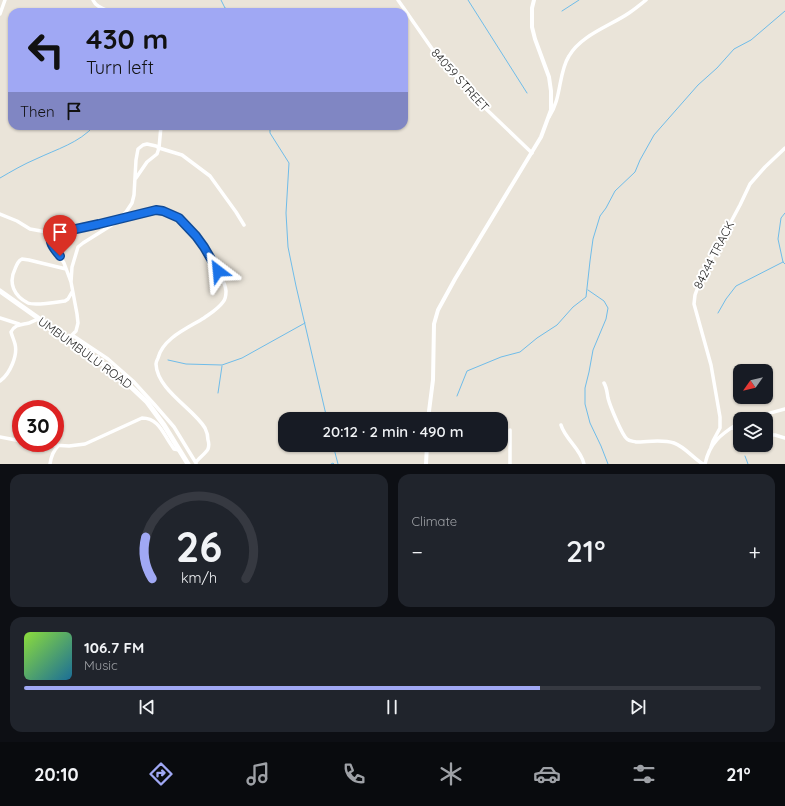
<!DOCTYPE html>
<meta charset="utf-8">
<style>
:root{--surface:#171b24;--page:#20242c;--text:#f1f3f6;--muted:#9ea1a6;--line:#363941;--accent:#a0a8f4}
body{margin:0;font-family:Quicksand,sans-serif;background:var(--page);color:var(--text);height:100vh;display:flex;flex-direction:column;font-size:15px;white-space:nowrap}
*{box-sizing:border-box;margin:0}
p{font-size:13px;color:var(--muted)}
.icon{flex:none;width:22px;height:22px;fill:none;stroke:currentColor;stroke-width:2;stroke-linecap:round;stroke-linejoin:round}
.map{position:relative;height:464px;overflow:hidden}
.panel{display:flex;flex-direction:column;gap:10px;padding:10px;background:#0d0f14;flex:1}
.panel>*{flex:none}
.guide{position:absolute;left:8px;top:8px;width:400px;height:122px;border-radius:12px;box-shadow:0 1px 3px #0004;background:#a0a8f4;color:#111;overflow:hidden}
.needle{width:26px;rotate:236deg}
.fabs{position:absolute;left:733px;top:364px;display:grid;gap:8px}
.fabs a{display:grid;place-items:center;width:40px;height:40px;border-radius:8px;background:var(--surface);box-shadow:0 1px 3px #0004;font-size:20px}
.speed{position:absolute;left:12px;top:400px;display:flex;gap:8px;font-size:20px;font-weight:700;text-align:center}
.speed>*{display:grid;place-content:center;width:52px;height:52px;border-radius:50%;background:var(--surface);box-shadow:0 1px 3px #0004;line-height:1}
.speed .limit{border:6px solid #d22;background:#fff;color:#111}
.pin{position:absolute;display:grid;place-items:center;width:34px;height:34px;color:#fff;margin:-41px -17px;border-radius:50% 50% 50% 0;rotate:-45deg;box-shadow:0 0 4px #0007}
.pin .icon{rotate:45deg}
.me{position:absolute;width:44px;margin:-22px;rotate:331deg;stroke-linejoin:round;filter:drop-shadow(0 0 3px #0008)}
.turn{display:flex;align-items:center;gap:14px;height:84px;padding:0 12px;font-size:18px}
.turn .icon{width:52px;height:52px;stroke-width:2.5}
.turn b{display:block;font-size:28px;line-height:34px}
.then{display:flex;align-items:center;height:38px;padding:0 12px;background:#0003;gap:8px;font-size:15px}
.big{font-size:30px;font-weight:600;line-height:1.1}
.panel .tile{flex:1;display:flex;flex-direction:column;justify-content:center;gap:6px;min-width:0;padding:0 14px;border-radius:12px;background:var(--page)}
.panel .dial{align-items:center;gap:0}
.dial svg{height:104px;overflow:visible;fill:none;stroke:var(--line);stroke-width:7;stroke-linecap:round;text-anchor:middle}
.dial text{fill:var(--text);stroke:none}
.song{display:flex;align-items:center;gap:12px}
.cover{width:48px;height:48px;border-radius:6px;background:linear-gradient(135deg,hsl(90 70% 55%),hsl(200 70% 35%))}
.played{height:4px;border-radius:2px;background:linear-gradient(90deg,var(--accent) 70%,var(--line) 70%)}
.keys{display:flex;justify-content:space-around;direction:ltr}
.heat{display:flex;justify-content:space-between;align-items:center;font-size:22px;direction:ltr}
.panel .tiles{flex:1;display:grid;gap:10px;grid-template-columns:1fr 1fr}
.tile:last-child{grid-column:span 2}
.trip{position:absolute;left:278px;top:412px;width:230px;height:40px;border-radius:12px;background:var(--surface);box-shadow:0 1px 3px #0004;font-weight:600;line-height:40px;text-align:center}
.tab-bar{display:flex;height:64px;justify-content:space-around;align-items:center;background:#090b0e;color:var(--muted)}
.tab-bar .icon{width:28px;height:28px}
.tab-bar .on{color:var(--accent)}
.tab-bar b{font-size:18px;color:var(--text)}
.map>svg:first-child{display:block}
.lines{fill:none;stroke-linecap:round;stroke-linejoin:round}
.stream{stroke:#6fbce9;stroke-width:1}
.minor{stroke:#fff;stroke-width:3.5}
.tertiary{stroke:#fff;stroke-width:4}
.secondary{stroke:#fff;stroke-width:5}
.route-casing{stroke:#114b97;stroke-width:10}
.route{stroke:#1a73e8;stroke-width:7}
.labels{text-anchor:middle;stroke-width:4;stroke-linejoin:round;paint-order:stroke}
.street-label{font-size:12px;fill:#272727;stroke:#fff}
</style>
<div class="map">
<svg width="785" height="464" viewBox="0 0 785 464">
<rect width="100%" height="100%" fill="#eae4d9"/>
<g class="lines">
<path class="stream" d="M221,0L225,8L229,12
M468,0L527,93
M562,11L579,0
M219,12L225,8
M270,126V133L289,163L286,213L288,247L296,286L327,419
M0,178C12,171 24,164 36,159C57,149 79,143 94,126
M785,213L781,218L778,239L783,262L785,264
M588,290L604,301L608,308L606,319L593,350L589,372L585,388V404L590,423L601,446L608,464
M718,313L726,299L736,286L783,262
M168,360L186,364L222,365L242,358L305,323
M218,393L222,366
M457,396L467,371L501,357L520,352L537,338L557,325L573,307L586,297L590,261L593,239L600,216L606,208L615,191L635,172L640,160L654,135L698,85L717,68L734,49L751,40L785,11
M333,445L338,464
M745,456L748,464
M331,464L333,463L334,464"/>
<path class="minor" d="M93,0C96,7 104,9 111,12
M398,0L435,53L484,107L532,153
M0,14L5,0
M549,117C562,98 558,73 569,56C581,35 610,26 629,13C635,9 640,5 646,0
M136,178L147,162L157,154L159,148L161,126
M0,214L17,221L30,229L41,231L50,232L51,234V241L53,246L64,263L71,282L77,314L78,323L76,331L68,339
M50,232L76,229L99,224L156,210C164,211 173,213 179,217C193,227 224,274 226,291C226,294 225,300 223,302C218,309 211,313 204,318C188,328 163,338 158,358C157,360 156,363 156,364C157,390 194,409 205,428C207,432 208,436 208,440C209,443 209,446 208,449C206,453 199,458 196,462
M66,269L29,260L22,259C18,261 17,264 15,269C8,283 14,296 28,303C35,306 57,302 65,301L68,299L72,292
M71,282L72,267L78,247L83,243L115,223L126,212L132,203L134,195L136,160L138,149L143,145L147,144L156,146L159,148L182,155L210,176L236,212L244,225
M0,318L19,324
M72,335L108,359L133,381L154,404L174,427L196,463
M0,381C10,374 18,355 15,344C14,340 12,336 11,332C15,324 21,325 29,323C32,322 35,320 39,319
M604,383C607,388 607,393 608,398C610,406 622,435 627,439C629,441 632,441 636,442C648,442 662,439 674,443C685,447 693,458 703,464
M748,419L785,409
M561,425C565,439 581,449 584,464
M731,428L740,429
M510,430V464
M766,435H775L785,438
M0,437L21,441
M36,443L52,445L69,446L85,444L142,418C159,418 163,434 172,446L174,449L179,450
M711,447L713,441L720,428V417L711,365L694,304L695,295L702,276L740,205L750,184L765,167L785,148
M50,464C51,457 53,451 58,446
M705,464C710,441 722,434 740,422"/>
<path class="tertiary" d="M428,419L433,380L434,324L438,310L455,279L541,137L551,110V91L549,77L535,39L532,27V8L534,0
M426,464L427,445"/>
<path class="secondary" d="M0,291L113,371L130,386L147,402L164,425L188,464"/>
</g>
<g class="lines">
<g class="route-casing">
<path id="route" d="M60,256C57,252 52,247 51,242C50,238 51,236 50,232L76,229L99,224L156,210L163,211L179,218L196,236L204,247L218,271"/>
</g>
<use href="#route" class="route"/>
</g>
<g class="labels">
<g class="street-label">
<text transform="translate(460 80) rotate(48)" y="4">84059 STREET</text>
<text transform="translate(714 255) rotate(-63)" y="4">84244 TRACK</text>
<text transform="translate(85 353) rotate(36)" y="4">UMBUMBULU ROAD</text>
</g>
</g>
</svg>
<div class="fabs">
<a><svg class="needle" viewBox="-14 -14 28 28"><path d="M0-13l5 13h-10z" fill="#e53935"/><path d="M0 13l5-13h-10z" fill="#9ea1a6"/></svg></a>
<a><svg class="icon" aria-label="layers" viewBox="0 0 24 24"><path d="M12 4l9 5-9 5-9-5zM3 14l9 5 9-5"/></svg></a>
</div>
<div class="speed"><div class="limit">30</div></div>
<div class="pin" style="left:60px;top:256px;background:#d93025"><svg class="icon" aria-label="arrive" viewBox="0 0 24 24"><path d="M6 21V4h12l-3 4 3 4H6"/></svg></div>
<svg class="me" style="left:218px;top:271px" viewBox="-20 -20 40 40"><path d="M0-17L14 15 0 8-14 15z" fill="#1a73e8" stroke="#fff" stroke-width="4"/></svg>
<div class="trip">20:12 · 2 min · 490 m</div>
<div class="guide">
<div class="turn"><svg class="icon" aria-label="left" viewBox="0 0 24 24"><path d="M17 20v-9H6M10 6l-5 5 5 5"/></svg><div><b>430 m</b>Turn left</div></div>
<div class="then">Then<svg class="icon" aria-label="arrive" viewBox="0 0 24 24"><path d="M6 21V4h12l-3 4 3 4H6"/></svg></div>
</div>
</div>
<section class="panel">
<div class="tiles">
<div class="tile dial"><svg viewBox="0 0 100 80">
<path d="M14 69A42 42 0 1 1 86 69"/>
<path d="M14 69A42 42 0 0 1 9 37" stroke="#a0a8f4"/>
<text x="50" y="56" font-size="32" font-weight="700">26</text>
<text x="50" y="72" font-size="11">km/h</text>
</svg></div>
<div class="tile"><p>Climate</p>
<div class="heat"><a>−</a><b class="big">21°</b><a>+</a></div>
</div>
<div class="tile">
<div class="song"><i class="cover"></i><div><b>106.7 FM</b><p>Music</p></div></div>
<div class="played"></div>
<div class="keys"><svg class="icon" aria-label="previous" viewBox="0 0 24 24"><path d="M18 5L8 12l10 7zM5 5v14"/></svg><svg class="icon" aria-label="pause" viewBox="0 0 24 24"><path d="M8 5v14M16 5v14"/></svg><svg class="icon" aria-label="next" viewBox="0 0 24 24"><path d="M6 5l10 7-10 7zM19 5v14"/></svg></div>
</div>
</div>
</section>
<nav class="tab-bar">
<b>20:10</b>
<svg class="icon on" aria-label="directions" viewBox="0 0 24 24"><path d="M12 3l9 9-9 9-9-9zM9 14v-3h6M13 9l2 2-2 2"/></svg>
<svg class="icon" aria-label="music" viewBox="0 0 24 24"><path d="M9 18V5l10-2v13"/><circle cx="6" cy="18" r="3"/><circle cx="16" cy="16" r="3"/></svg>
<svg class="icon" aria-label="phone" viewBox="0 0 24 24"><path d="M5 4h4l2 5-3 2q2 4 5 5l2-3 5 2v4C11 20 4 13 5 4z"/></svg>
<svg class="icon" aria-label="climate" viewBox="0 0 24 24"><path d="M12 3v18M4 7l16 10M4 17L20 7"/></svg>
<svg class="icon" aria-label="car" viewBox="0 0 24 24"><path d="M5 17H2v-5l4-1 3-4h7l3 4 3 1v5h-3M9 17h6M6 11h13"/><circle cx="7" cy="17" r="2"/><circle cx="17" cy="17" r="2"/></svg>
<svg class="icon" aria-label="filters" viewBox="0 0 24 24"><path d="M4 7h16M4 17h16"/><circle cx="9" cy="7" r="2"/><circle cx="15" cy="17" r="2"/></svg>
<b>21°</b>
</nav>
